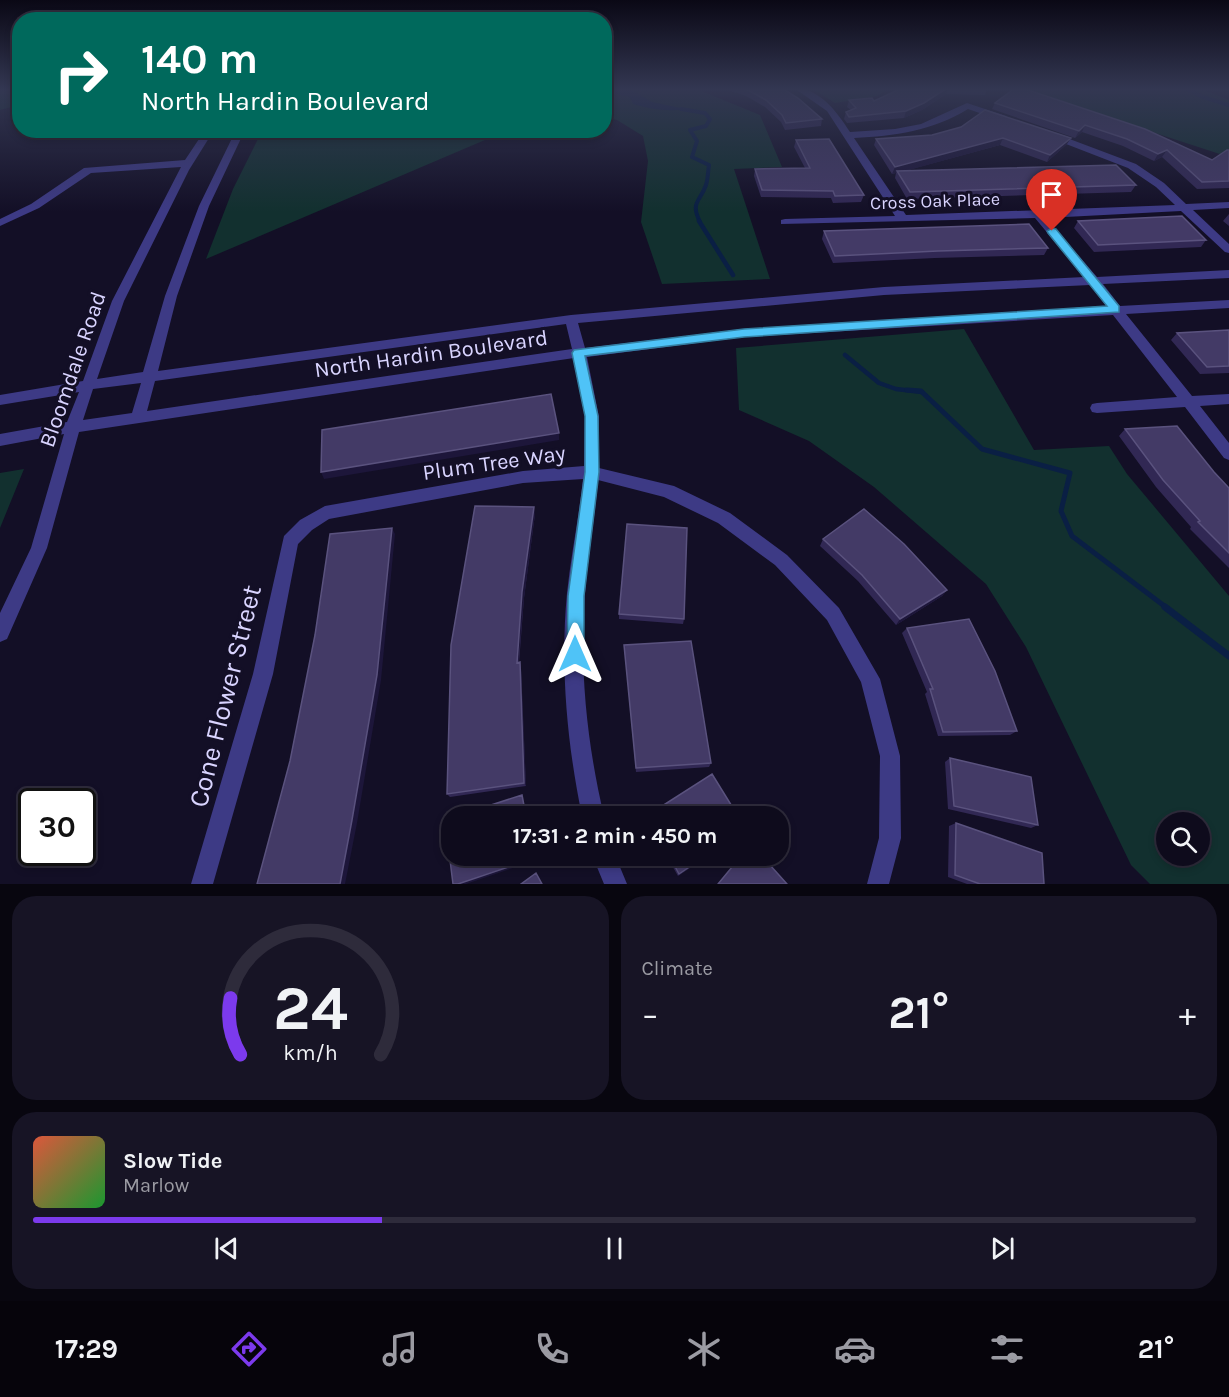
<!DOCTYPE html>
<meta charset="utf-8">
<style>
:root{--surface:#0e0b1c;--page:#171425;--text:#f1f3f6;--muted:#9b9ba3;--line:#2e2b3b;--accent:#7c3aed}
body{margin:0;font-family:Karla,sans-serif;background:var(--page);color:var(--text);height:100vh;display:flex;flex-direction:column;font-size:22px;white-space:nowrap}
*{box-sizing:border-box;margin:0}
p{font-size:20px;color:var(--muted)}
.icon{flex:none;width:33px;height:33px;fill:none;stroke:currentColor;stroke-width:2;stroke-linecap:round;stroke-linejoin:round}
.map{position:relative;height:884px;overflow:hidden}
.sheet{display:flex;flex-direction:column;gap:12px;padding:12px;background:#08060f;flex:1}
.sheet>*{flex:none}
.guide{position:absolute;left:12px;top:12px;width:600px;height:126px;border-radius:24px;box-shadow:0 3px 9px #0003,0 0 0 2px var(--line);background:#00695c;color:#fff;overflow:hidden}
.fabs{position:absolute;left:1156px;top:812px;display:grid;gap:12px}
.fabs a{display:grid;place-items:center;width:54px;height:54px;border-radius:50%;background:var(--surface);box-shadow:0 3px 9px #0003,0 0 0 2px var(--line);font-size:30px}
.speed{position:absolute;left:18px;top:788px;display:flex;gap:12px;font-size:30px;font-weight:700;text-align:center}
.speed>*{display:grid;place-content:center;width:78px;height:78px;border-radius:50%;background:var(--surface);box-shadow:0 3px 9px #0003,0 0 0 2px var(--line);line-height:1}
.speed .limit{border:3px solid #111;border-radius:9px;background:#fff;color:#111}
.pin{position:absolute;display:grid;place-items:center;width:51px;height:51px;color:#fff;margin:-62px -26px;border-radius:50% 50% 50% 0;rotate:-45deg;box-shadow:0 0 6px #0007}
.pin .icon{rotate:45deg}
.me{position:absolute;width:66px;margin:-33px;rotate:0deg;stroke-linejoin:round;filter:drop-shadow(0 0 4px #0008)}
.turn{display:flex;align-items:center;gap:21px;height:126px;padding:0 30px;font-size:27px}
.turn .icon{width:78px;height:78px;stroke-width:2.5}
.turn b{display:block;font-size:42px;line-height:51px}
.big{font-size:45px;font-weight:700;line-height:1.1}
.sheet .card{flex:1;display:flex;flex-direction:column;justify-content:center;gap:9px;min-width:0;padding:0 21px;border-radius:24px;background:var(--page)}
.sheet .dial{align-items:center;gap:0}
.dial svg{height:156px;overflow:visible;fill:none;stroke:var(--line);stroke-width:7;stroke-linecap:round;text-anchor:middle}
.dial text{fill:var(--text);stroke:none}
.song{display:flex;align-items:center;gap:18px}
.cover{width:72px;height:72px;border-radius:9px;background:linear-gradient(135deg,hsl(10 70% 55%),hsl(130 70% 35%))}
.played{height:6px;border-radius:3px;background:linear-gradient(90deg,var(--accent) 30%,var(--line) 30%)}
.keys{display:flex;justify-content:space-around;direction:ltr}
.heat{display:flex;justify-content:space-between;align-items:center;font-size:33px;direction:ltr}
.sheet .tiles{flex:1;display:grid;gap:12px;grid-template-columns:1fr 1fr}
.card:last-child{grid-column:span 2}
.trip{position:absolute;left:441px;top:806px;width:348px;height:60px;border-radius:24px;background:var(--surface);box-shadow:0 3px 9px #0003,0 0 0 2px var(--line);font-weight:700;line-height:60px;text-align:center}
.dock{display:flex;height:96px;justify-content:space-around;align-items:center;background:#06040b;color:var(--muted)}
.dock .icon{width:42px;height:42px}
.dock .current{color:var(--accent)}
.dock b{font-size:27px;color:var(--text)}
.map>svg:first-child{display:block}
.green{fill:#12302f;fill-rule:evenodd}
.water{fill:#0a1f44}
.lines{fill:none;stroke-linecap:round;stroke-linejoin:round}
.stream-far3{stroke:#0a1f44;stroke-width:4}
.stream-far2{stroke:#0a1f44;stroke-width:4.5}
.stream-far1{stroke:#0a1f44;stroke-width:5}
.stream{stroke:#0a1f44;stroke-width:7}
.minor{fill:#3d3a85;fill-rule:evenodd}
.wall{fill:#312854}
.shaded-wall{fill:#1d163a}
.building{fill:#433a66;stroke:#5a527e;stroke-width:1.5}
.route{fill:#4fc3f7;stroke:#337fa1;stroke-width:1.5}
.labels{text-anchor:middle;stroke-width:6;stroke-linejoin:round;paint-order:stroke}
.far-street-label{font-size:18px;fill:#d9d4ff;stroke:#130f26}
.street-label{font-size:22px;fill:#d9d4ff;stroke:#130f26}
.near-street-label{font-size:27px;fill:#d9d4ff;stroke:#130f26}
</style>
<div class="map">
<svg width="1229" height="884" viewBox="0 0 1229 884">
<rect width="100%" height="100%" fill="#130f26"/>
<path class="green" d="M19,88V105L0,110V91Z
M604,88H694L760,115L782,167L734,169L770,279L662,284L641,222L648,161L643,136L617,120L605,117Z
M811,88H891L877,96L835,103Z
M1017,88H1199L1229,100V157Z
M262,131V130L506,131L206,259L233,189Z
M964,329L1034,450L1109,446L1127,474L1229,596V884H1150L1131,865L1026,647L986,584L874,487L809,441L739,410L736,348ZM1167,822H1200V855H1167Z
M24,469L0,528V473Z"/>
<path class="water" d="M605,88H628L652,102L685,109C668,112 650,109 633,104L630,97L605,92Z"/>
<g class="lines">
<path class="stream-far3" d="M1185,88L1203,97L1229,105
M681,109L705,113L710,119L706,126L690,130L697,141L692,157L709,165C708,171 708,179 706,185C700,202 690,202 700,222"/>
<path class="stream-far2" d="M699,221L733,275
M845,355L879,383L896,389L922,392"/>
<path class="stream-far1" d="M907,390L921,391L982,449L1070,473L1061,511L1072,536L1167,608"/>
<path class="stream" d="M1165,607L1229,656"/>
<path class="minor" d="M794,88C820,88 837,112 850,132L895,129L921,124L967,103L1006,116L1008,118L1003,121L968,109C932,131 895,136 854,138L906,215L1175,205L1156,187L1128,168L1048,137L1046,135L1051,132L1136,164L1164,183L1186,204L1229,202V208L1193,210L1229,244V253L1225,252L1181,211L1046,218L1097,277L1229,270V278L1103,284L1120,306L1229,300V308L1126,314L1192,396L1229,394V404L1200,406L1229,443V460L1224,458L1185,407L1097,413L1092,412L1090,408L1092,404L1097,403L1177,397L1113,315L744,337L587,357L599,417V468L674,486L730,513L787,555L839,608L880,679L900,756L901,838L889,884H867L879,838L880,756L861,682L827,620L775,565L718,523L664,497L598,480C595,518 588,555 585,593C579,668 587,744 604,816H582C567,743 560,667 567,593C571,555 579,517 583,479L523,483L329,519L312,530L298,544L273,674L213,884H191L253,674L284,536L300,520L325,506L523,471L584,466L585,417L574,358L79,432L47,548L7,639L0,642V613L31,548L64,434L0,446V434L67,422L79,392L0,405V395L83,381L112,301L181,167L91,173L39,208L0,226V219L31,204L84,168L185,160L205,130H214L189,170L124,301L97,379L143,372L165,296L199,206L236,130H245L209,206L177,296L158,371L571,315L884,287L1084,277L1035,218L781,224V220L785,219L895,216L827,111ZM1090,285L1107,307L744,329L585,348L578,323L884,295ZM566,324L572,349L147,411L155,381ZM141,383L132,413L83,420L93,389Z
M592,855H615L627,884H604Z"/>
</g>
<path class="wall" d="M726,88H782L822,119L821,126L785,130L781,122L765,107L746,96L725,89Z
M902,88L987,89L985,95L946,94L922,110L904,118L847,123L844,119L846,112L851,110L847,107L849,100L874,101Z
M1015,88L1212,160L1229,150V188L1197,189L1162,157L1154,161L1123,146L1082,132L1075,138L992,109L995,103Z
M961,127L1067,144L1047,162L1000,145L904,171L1136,185L1131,192L907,199L895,178L896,173L892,174L874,145L876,139L932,135Z
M796,140L864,195L861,202L833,203L831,198L761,197L754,176L755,169L805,168L794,147Z
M1229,214V226L1223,221Z
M1078,221L1206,240L1201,247L1094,252L1074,228Z
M824,231L1048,248L1044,255L935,258L833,263L822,239Z
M1229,330V373L1200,374L1171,340L1177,333Z
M1125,429L1214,472L1229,488V568L1190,529L1191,527L1156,487L1119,436Z
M535,514L524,598L519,663L521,668L526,786L450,797L447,794Z
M823,539L947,590L942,596L896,625L858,581L820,546Z
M619,614L684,619L683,624L619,619Z
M907,628L1017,731L1010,735L938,736L925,694L927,692L902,633Z
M624,645L711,763L709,767L636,772Z
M950,758L1038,825L1031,828L948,809L945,762Z
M956,823L1044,884H967L948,877L949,826Z
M666,855H709L678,876Z"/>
<path class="shaded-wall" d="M947,88H948L946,94L922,110L904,118L906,111Z
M1085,125L1082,132L1075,138L1079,131Z
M1003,138L1000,145L898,173L897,171L896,173L892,174L895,167Z
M1071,138L1067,144L1047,162L1050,155Z
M1167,150L1162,157L1154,161L1158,154Z
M559,433V440L324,479L321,472Z
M534,507L535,514L524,598L518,668L517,663L522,592Z
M392,528L395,534L381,680L357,823L345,884H340Z
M947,590L942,596L896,625L900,619Z
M520,662L521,668L526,786L524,783Z
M535,855L536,860L466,884H458Z
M707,855H709L678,876L679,874Z"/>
<path class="building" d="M744,88H782L798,98L822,119L786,123L782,115L766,100Z
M902,88H947L924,103L906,111L849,117L846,112L856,108L849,100L872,98L874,101Z
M1015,88H1022L1145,129L1212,160L1227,150H1229V181L1202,182L1167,150L1158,154L1127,139L1085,125L1079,131L995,103Z
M985,110L1071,138L1050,155L1003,138L895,167L876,139L932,135L961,127Z
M829,139L864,195L835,196L833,191L762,190L755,169L810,168L796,140Z
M1116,165L1136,185L910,192L897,171Z
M1182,216L1206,240L1098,245L1078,221Z
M1029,224L1048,248L938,251L835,256L824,231Z
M1229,330V366L1207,367L1177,333Z
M551,394L559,433L321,472L322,430Z
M1177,426L1214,472L1229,488V553L1198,522L1200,521L1163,480L1125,429Z
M475,506L534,507L522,592L517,663L520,662L524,783L447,794L451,645Z
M864,509L904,544L947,590L900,619L862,575L823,539Z
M627,524L687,528L684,619L619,614Z
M392,528L377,675L352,820L340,884H257L290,761L315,635L330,534Z
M969,619L995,671L1017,731L943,732L930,689H933L907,628Z
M691,641L711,763L636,768L624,645Z
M950,758L1031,777L1038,825L954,806Z
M712,774L738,816H648V815Z
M522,795L526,816H457Z
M452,818V855H534L535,858L458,884H453L445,820Z
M956,823L1042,853L1044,884H980L955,875Z
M669,855H707L679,874Z
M742,855H761L787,884H718Z
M536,873L542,884H521Z"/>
<linearGradient id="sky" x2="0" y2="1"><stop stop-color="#0a0815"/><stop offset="0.42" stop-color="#333752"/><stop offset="1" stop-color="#333752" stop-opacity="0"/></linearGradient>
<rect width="1229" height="212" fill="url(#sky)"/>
<path class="route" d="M1052,228L1056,229L1119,306V312L744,337L585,356L598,416L599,472L584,596V654L581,660L575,662L569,660L567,654L568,596L585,472V416L572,353L574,350L744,329L1107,306L1048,233L1047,231Z"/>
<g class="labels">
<g class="far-street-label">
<text transform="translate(935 201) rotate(-2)" y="6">Cross Oak Place</text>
</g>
<g class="street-label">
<text transform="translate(431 353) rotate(-8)" y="8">North Hardin Boulevard</text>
<text transform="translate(72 369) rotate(-71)" y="8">Bloomdale Road</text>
<text transform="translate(494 462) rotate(-8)" y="8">Plum Tree Way</text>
</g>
<g class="near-street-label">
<text transform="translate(225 696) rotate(-76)" y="9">Cone Flower Street</text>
</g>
</g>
</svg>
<div class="fabs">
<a><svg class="icon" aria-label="search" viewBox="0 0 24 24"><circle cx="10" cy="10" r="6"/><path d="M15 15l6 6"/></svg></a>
</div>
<div class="speed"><div class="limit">30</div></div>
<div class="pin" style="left:1052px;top:231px;background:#d93025"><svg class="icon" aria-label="arrive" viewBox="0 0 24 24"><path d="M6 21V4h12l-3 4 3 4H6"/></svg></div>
<svg class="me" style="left:575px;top:654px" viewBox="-20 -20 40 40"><path d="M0-17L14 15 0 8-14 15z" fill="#4fc3f7" stroke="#fff" stroke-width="4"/></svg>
<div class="trip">17:31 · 2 min · 450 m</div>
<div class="guide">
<div class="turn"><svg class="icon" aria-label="right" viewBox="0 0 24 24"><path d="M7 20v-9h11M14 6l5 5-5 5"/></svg><div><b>140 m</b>North Hardin Boulevard</div></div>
</div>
</div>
<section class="sheet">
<div class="tiles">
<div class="card dial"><svg viewBox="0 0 100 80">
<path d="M14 69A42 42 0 1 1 86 69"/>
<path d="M14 69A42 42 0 0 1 9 40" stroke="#7c3aed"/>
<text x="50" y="56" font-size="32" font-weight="700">24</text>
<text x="50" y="72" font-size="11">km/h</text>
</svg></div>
<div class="card"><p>Climate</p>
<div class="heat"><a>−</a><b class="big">21°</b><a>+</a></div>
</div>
<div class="card">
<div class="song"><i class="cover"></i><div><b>Slow Tide</b><p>Marlow</p></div></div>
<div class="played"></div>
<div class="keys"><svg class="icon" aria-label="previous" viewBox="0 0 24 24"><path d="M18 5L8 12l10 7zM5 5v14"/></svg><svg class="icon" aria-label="pause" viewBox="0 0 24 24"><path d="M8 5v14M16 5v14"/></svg><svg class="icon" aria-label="next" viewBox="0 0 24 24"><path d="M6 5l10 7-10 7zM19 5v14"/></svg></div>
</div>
</div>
</section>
<nav class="dock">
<b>17:29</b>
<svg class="icon current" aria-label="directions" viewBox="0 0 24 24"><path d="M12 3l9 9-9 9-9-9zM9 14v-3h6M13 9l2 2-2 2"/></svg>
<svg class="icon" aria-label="music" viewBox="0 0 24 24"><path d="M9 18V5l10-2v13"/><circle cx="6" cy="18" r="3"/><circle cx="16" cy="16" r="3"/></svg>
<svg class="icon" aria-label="phone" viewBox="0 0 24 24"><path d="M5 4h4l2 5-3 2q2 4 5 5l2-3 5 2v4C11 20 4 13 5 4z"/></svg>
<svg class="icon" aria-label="climate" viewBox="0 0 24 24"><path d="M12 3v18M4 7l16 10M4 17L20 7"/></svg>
<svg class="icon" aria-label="car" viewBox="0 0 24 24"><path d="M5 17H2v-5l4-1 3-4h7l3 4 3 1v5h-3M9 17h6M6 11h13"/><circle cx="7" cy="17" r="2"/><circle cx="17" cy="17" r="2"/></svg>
<svg class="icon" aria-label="filters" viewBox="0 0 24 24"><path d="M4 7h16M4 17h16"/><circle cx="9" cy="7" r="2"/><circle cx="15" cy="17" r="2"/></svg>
<b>21°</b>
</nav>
